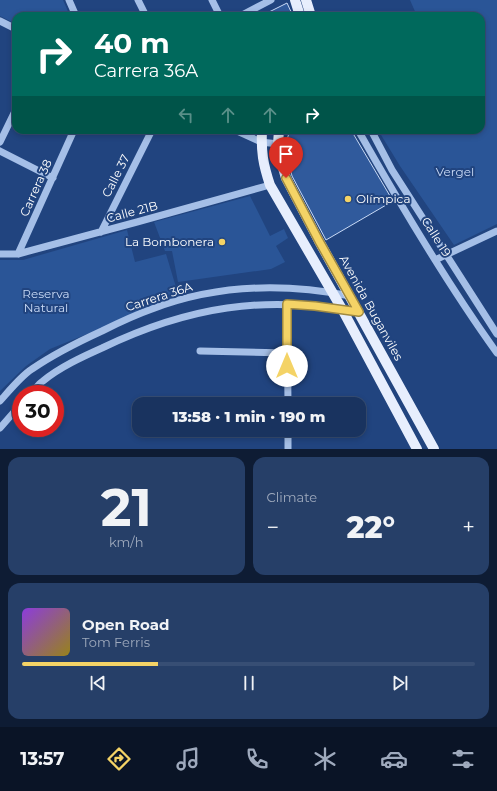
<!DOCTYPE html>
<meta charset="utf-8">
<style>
:root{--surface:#19335f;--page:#263f68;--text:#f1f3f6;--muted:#9faabd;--line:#374e74;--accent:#f4d366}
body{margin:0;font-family:Montserrat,sans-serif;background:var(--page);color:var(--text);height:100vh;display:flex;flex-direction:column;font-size:15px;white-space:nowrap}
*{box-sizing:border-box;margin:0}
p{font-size:13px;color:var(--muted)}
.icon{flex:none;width:22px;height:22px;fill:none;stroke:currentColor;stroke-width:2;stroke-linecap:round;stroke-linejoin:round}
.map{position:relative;height:449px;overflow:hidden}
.panel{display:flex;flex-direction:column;gap:8px;padding:8px;background:#0e1c34;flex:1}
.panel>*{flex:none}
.banner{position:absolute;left:12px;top:12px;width:473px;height:122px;border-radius:12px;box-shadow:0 2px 6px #0003,0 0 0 1px var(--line);background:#00695c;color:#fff;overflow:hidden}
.speed{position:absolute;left:12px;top:385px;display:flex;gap:8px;font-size:20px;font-weight:700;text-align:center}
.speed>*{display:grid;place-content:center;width:52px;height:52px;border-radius:50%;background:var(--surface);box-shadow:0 2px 6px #0003,0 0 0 1px var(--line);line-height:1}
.speed .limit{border:6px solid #d22;background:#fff;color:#111}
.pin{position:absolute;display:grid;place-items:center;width:34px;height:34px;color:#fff;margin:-41px -17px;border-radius:50% 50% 50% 0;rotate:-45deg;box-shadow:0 0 4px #0007}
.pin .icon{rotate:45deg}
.me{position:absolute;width:44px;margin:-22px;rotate:0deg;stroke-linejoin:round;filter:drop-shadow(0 0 3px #0008)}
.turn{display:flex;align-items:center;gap:14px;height:84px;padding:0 16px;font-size:18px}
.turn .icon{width:52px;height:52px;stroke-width:2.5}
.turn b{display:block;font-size:28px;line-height:34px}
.lanes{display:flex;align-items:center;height:38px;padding:0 16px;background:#0003;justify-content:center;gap:20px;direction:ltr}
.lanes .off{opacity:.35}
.big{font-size:30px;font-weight:800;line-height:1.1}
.panel .card{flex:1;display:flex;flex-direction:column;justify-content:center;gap:6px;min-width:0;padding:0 14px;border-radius:12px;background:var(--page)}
.panel .dial{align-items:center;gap:0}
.dial b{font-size:52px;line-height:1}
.song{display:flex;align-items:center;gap:12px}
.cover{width:48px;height:48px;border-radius:6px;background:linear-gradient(135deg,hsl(270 70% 55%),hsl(50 70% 35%))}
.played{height:4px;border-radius:2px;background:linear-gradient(90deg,var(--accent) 30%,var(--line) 30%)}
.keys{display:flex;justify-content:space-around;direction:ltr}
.heat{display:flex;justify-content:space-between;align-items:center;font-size:22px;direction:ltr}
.panel .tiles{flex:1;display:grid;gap:8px;grid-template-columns:1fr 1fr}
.card:last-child{grid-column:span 2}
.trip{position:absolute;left:132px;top:397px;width:234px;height:40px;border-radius:12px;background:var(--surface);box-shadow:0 2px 6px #0003,0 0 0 1px var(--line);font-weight:800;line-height:40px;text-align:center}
.tab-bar{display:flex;height:64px;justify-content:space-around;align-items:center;background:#0a1426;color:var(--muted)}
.tab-bar .icon{width:28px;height:28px}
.tab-bar .selected{color:var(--accent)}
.tab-bar b{font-size:18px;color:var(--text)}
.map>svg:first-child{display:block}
.green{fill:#2a5597}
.building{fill:#305a9c;stroke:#c9daf6}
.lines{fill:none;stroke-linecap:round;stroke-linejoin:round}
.minor{stroke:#a5bfe7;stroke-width:7}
.major{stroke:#e7eefd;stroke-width:10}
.route-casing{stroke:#9f8942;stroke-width:10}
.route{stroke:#f4d366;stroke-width:7}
.poi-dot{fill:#f4d366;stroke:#21447f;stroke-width:1.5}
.labels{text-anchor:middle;stroke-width:4;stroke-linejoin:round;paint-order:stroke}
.park-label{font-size:12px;fill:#c9daf6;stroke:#21447f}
.street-label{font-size:12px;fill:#fff;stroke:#21447f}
.poi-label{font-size:12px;fill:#fff;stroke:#21447f;text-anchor:start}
</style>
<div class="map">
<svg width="497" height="449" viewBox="0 0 497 449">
<rect width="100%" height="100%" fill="#21447f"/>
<path class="green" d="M0,0H63L70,16H16V24L0,16Z
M410,0H497V224L454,245L400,166L378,130H481V16H417Z
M250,196L270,236L284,229L288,238L276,246L285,262L271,269L178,282L172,251H165L154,222Z
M127,230L135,262L166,254L179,297L50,349L26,366L0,391V260H23Z"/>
<path class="building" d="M287,3L293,16H261Z
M290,130H351L393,201L326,240L292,176L285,146Z"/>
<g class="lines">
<path class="minor" d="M69,0L76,16
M138,0L146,16
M212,0L220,16
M240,16L271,0
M0,21L16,29
M235,130L261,142L278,144
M358,130C401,206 446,282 497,353
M371,130L392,170L497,334
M0,142L16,109
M0,151L53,178
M101,232L152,130
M0,254H18L137,222L270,185
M18,254L74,130
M435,260L497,231
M287,304L288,404
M200,351L287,353
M31,394C35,390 38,384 43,381C60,367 82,357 102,348C187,307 265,294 359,313
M0,401C9,391 21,376 32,369C54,354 78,342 102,331C118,323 135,315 152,309C215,285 284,283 350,296
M167,404H175
M0,428L21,404
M288,430V449"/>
<path class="major" d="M295,0L300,16
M306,0L311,16
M262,130C261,152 263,164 270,185L342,309L417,449
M279,130L278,144L281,161L286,178L319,241L434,449"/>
</g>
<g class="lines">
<g class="route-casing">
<path id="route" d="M286,178L319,241L359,312L315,306L287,304V366"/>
</g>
<use href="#route" class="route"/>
</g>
<g class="poi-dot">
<circle cx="348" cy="199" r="4"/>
<circle cx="222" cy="242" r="4"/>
</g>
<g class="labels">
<g class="park-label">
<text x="455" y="176">Vergel</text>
<text x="46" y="298">Reserva<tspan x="46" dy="14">Natural</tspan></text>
</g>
<g class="street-label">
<text transform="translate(116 176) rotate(-63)" y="4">Calle 37</text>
<text transform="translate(36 188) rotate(-66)" y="4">Carrera 38</text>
<text transform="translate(132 212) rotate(-15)" y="4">Calle 21B</text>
<text transform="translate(436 237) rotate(58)" y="4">Calle 19</text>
<text transform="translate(159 297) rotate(-18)" y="4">Carrera 36A</text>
<text transform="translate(371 308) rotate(61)" y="4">Avenida Buganviles</text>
</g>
<g class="poi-label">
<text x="356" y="203">Olímpica</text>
<text x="214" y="246" text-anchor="end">La Bombonera</text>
</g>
</g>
</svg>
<div class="speed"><div class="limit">30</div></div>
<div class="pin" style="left:286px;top:178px;background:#d93025"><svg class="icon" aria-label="arrive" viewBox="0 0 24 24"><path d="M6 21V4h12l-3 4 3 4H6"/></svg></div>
<svg class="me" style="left:287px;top:366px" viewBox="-20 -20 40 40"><circle r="19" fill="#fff"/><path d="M0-13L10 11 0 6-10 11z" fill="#f4d366"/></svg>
<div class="trip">13:58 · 1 min · 190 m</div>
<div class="banner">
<div class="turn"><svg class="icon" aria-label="right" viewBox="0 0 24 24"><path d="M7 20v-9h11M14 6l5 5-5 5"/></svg><div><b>40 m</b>Carrera 36A</div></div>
<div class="lanes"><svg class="icon off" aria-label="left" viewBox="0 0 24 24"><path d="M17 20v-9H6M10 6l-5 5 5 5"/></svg><svg class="icon off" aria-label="ahead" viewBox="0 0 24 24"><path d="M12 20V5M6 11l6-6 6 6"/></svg><svg class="icon off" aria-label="ahead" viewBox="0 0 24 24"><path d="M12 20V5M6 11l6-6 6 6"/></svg><svg class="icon" aria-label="right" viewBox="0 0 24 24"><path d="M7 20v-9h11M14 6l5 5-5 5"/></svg></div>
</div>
</div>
<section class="panel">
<div class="tiles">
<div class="card dial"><b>21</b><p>km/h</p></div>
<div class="card"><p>Climate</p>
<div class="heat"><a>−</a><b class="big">22°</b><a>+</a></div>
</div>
<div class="card">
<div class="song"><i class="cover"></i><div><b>Open Road</b><p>Tom Ferris</p></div></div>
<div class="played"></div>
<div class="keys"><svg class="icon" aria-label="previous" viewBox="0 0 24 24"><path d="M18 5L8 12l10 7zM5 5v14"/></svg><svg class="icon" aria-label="pause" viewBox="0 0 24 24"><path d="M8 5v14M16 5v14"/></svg><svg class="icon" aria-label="next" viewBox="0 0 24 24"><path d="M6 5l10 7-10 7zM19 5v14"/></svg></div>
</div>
</div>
</section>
<nav class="tab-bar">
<b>13:57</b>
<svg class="icon selected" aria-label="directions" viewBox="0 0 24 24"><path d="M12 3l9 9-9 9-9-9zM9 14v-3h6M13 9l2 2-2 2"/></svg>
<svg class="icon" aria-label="music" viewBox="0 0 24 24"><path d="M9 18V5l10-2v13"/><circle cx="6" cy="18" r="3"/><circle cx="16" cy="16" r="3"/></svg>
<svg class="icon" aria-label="phone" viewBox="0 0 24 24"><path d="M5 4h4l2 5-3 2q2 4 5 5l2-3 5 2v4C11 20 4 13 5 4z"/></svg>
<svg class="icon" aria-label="climate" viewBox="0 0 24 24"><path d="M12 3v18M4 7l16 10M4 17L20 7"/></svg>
<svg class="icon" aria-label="car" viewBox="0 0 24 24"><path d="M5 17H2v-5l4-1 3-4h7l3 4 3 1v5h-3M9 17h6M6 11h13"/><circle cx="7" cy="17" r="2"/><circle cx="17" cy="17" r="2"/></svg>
<svg class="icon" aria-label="filters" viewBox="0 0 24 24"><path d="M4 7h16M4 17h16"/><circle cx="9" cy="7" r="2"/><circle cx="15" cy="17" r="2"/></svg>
</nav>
